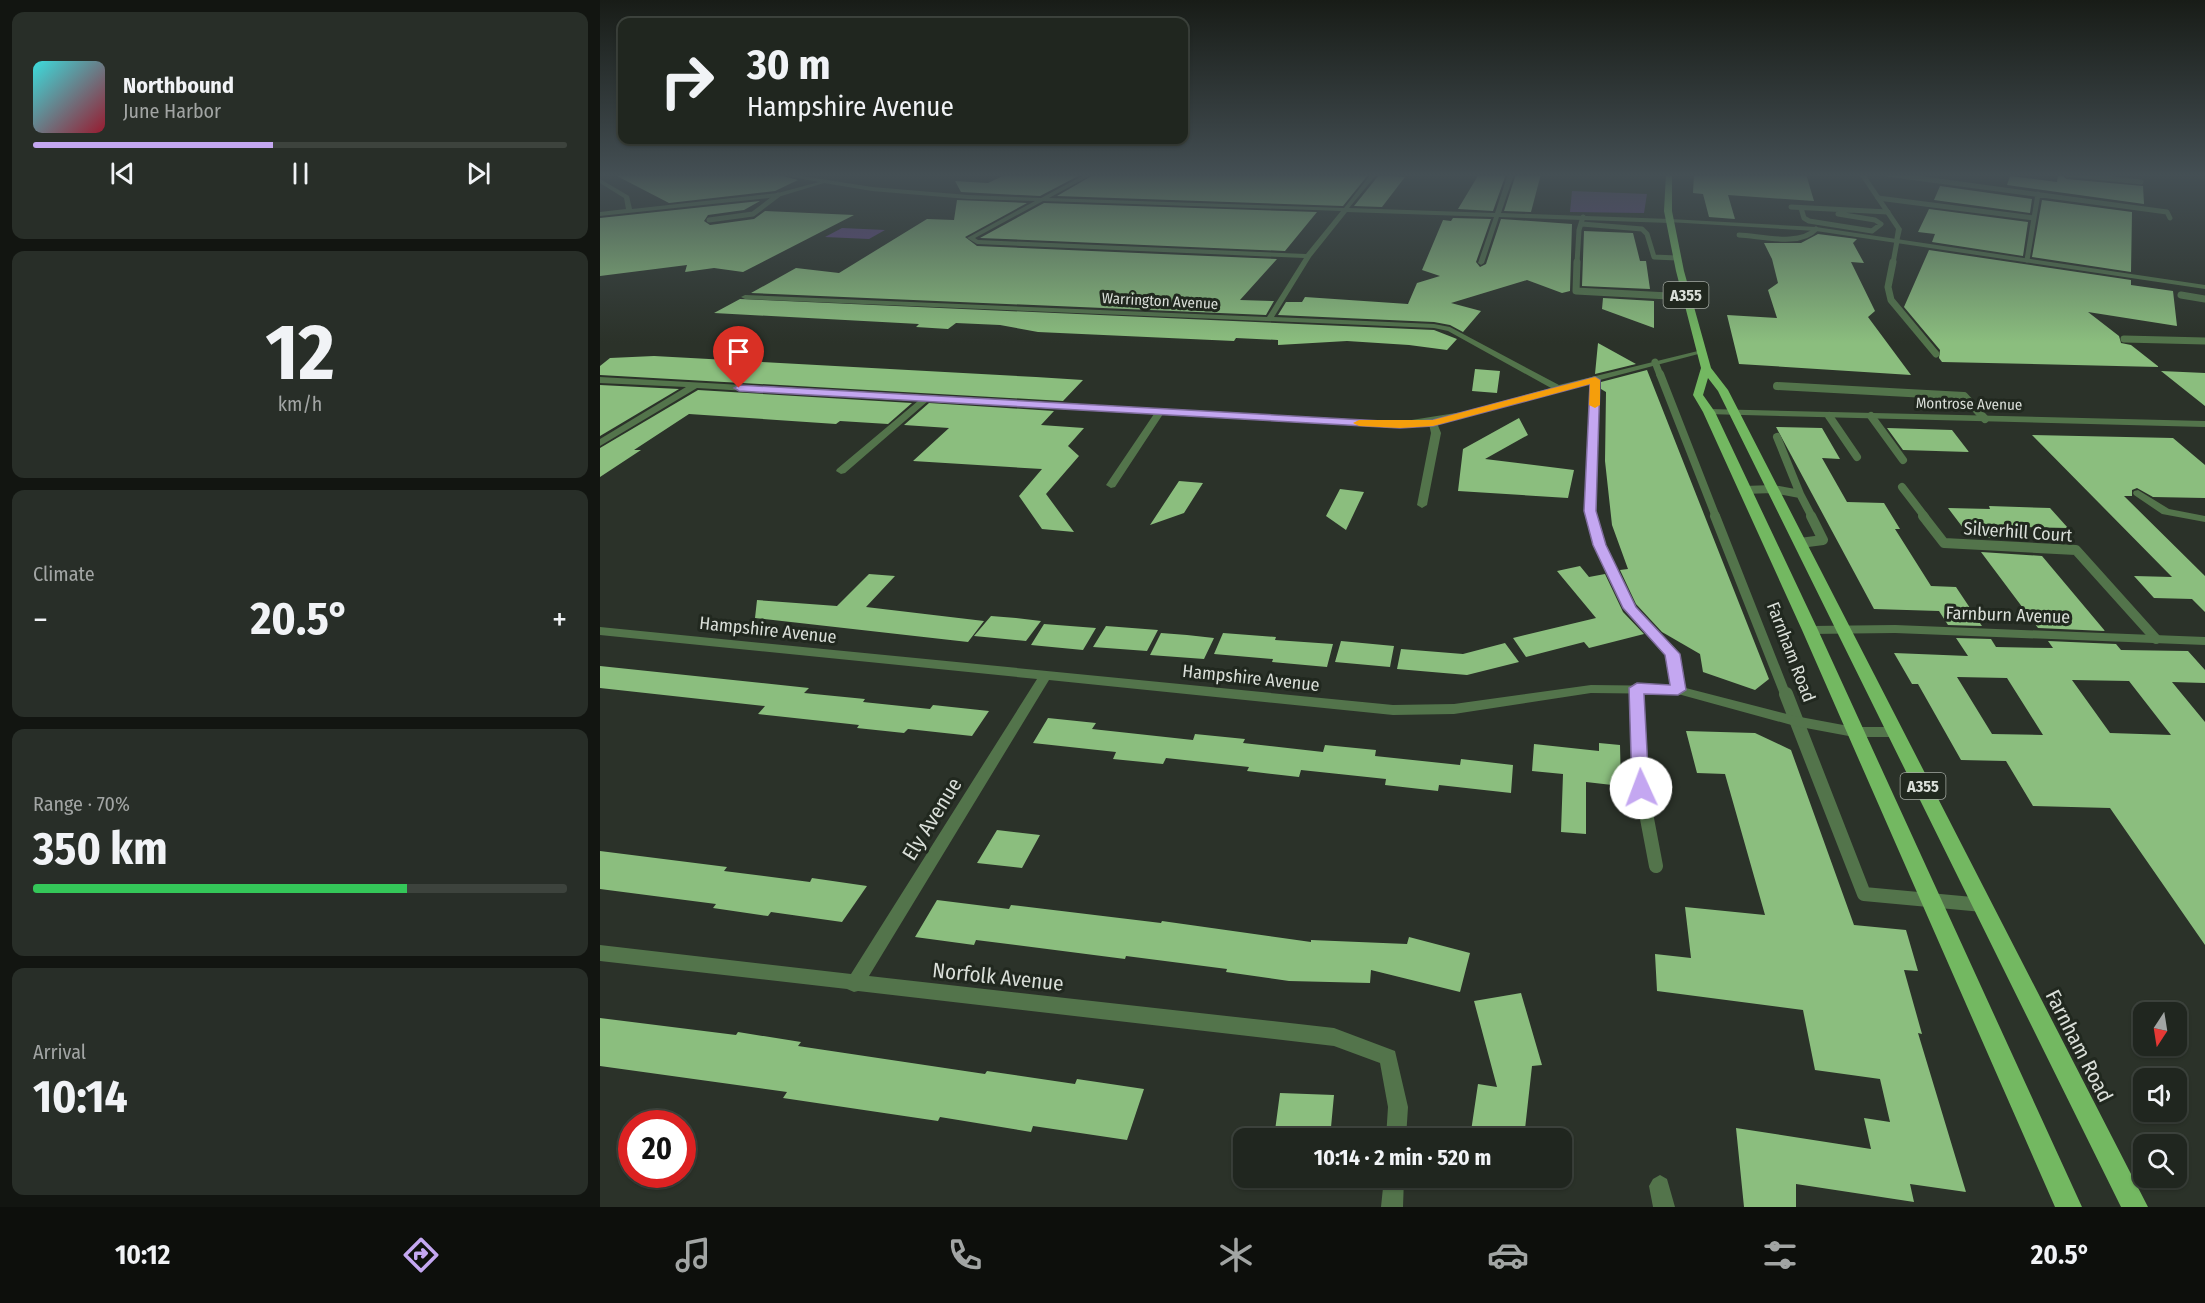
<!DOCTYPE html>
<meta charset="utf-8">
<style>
:root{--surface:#20261f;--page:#282e28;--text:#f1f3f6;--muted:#a2a5a4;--line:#3d433d;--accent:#c4a7f1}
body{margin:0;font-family:"Fira Sans Condensed",sans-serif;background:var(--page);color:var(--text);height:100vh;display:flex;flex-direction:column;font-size:22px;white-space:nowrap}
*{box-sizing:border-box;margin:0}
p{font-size:20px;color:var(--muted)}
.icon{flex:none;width:33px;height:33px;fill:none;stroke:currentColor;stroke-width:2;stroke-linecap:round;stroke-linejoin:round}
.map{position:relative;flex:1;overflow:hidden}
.details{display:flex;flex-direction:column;gap:12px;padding:12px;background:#121511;width:600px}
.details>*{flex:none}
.guide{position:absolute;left:18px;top:18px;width:570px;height:126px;border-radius:12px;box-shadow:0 2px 4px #0004,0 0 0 2px var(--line);background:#20261f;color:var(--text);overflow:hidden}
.needle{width:39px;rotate:192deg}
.fabs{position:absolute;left:1533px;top:1002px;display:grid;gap:12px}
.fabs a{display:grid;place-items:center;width:54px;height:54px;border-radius:12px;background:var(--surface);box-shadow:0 2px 4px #0004,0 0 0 2px var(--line);font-size:30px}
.speed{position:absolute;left:18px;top:1110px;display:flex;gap:12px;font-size:30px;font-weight:700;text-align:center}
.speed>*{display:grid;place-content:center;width:78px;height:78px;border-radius:50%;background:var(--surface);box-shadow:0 2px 4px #0004,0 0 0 2px var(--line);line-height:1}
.speed .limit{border:9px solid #d22;background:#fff;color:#111}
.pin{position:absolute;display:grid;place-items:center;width:51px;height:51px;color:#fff;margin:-62px -26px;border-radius:50% 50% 50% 0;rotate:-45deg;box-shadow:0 0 6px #0007}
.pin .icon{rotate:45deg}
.me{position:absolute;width:66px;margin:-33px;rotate:358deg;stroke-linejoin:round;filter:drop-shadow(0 0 4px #0008)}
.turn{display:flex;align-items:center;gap:21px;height:126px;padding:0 30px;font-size:27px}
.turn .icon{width:78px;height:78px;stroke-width:2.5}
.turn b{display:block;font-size:42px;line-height:51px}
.big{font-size:45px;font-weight:700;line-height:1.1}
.details .widget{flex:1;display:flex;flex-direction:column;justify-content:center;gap:9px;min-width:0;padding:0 21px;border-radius:12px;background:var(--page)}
.details .dial{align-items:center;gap:0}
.dial b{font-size:78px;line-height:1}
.song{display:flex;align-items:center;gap:18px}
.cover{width:72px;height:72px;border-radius:9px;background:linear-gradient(135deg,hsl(180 70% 55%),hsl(350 70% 35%))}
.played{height:6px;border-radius:3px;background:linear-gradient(90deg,var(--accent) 45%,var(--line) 45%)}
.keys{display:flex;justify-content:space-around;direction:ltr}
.heat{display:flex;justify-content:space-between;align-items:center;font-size:33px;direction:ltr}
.charge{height:9px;border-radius:4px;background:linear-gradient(90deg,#34c759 70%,var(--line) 0)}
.trip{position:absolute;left:633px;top:1128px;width:339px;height:60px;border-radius:12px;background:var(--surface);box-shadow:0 2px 4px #0004,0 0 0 2px var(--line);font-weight:700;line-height:60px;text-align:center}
.tabs{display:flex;height:96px;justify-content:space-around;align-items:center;background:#0d0f0c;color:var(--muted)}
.tabs .icon{width:42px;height:42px}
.tabs .selected{color:var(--accent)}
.tabs b{font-size:27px;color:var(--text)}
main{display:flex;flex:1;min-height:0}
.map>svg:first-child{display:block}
.green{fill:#614685}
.building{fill:#8bbe7e;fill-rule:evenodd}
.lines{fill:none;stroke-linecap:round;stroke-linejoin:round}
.service-far4{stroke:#53744b;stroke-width:5}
.service-far3{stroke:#53744b;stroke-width:7}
.service-far2{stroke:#53744b;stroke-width:8}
.service-far1{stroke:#53744b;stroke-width:10}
.service{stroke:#53744b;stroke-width:14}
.minor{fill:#53744b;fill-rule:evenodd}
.tertiary{fill:#53744b;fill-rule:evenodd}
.primary{fill:#73b861;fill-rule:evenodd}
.route{fill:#c4a7f1;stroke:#7f6d9d;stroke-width:1.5}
.slow{fill:#f59e0b}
.labels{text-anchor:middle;stroke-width:6;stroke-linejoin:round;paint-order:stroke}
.far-street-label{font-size:15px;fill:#dadfd9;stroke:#21281f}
.shield{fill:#21281f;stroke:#a2a8a1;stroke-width:1.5}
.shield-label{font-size:16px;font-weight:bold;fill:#dadfd9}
.street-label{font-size:18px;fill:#dadfd9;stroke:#21281f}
.near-street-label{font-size:21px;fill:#dadfd9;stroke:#21281f}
</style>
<main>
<section class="details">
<div class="widget">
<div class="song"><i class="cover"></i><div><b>Northbound</b><p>June Harbor</p></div></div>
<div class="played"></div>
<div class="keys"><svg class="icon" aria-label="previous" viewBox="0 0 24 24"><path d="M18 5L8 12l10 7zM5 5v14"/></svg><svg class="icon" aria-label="pause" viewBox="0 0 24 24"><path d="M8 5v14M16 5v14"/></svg><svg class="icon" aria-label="next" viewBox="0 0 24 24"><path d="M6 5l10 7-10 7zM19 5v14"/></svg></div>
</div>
<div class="widget dial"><b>12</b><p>km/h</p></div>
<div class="widget"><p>Climate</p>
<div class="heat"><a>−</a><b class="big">20.5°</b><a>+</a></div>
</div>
<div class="widget"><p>Range · 70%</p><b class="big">350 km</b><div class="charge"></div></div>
<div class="widget"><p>Arrival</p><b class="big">10:14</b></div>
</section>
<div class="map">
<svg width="1605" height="1207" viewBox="0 0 1605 1207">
<rect width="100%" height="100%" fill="#2b3229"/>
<path class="green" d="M972,191L1047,194L1044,213L970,212Z
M242,228L285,230L269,239L225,237Z"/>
<path class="building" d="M13,174H175L198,180L175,191L69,203Z
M407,174H482L440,196L361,192L355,181L388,183Z
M495,174H756L768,175L743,206L457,196Z
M879,174H906L893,211L858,209Z
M916,174H941L931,212L904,211Z
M1094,174H1206L1214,201L1128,195L1135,219L1109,217L1103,194L1093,193Z
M1458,174H1462L1466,179L1543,186L1544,204L1407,185L1410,176L1457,182Z
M779,175L805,177L782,207L754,206Z
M1340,186L1432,199L1430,213L1334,200Z
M357,200L427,203L365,237L377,246L677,259L640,300L674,301L666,315L151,293L196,268L239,273L327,219L354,220Z
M1442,200L1532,212L1531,272L1432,257Z
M160,201L144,210L108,215L104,221L110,225L154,219L165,211L254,215L143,272L114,268L85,272L87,265L0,276V218Z
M444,203L717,212L685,251L380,238Z
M1329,209L1428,222L1423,256L1332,242L1335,234L1318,232Z
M853,218L891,219L876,262L880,267L886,264L901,219L972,224L970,291L962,293L927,280L851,303L881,311L863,332L850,325L834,322L678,315L686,302H702L705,297L808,304L817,283L840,276L822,270L843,220L851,221Z
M984,231L1033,233L1040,261H1046L1050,289L982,286Z
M1218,234L1257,239L1253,243L1264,263L1251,262L1275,311L1268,317L1311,375L1139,364L1127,315L1177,318L1168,290L1178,283L1172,259L1164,243H1201Z
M1329,250L1531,280V285L1573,291L1577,326L1488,312L1519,336L1521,343L1531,345L1559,367L1342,362L1339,358L1340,350L1304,307Z
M1003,298L1054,301V328L1002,309Z
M140,299L834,330L857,339L847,350L809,345L747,341L678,345V340L636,338L634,341L438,332L400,325L356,323L348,329L316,327L319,324L114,313Z
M998,343L1036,364L995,374Z
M54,356L436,377L483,380L463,401L0,375V366L10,358Z
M875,369L900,371L897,393L872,391Z
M1047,370L1169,679L1155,690L1103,672L1100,654L1062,632L1036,604L1020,570L1028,569L1012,525L1005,461L1006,392L1001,389V382Z
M1561,371L1605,373V406Z
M0,385L79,389L0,436Z
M98,390L312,403L288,424L240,421L236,424L89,414L34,450H41L0,477V448Z
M329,403L454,411L441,425L484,428L468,446L479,456L446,494L474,532L442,529L419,496L442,469L313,461L349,428L304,425Z
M919,418L928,435L885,459L974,470L968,498L858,491L863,449Z
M1176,427L1222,428L1240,459L1222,458L1247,502L1284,503L1300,529H1295L1331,586L1356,587L1382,626L1348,625L1339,611L1274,609Z
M1287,428L1352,430L1369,452L1303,450Z
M1432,435L1573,438L1605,465V498L1553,497L1537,488L1532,490V496H1524L1605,576V612L1592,599L1554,598L1534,576L1572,577Z
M579,481L603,483L584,513L550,525Z
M740,489L764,492L746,530L726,516Z
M1389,506L1450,508L1468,528L1419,527L1429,540L1370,537L1348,508L1390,509Z
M1381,552L1442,556L1505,631L1438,628Z
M980,566L989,577L1005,574L1023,612L1044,634L989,648L984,642L926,657L913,638L996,618L957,571Z
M269,574L295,576L266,607L384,621L368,642L155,618L157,600L237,606Z
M391,616L416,618L441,621L426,641L374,636Z
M444,624L496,628L483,650L431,645Z
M506,626L558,630L547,651L493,647Z
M561,633L587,635L614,638L604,659L550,655Z
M623,633L676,637L675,640L733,644L727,667L672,662L673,659L614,654Z
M1356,638L1391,639L1396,647L1453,648L1448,641L1516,644L1521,650L1588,651L1605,670V683L1572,682L1605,722V945L1510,808L1433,806L1406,761L1361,760L1318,684H1312L1294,653L1368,656ZM1357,677L1407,678L1443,735L1392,734ZM1472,680L1529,681L1571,735L1510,733Z
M741,641L794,646L790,667L735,662Z
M905,643L919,662L867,675L797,669L801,649L863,654Z
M0,666L209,688L204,693L265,699L263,702L330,709L333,705L389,711L372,736L308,729L304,733L257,728L259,725L158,714L165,706L0,688Z
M448,718L496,723L492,729L593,740L595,734L645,739L643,743L723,752L725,745L776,750L775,756L860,765L861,759L913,765L911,793L839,785L838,791L785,785L786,779L701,770L699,777L647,771L649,767L566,758L563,764L513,759L516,752L433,743Z
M1086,731L1155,733L1191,750L1254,925L1306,930L1318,971L1304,970L1322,1034L1318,1033L1366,1192L1310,1184L1314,1202L1196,1184V1207H1144L1136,1128L1271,1149L1264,1118L1290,1122L1280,1079L1215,1070L1203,1010L1057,991L1055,954L1091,958L1085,907L1165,915L1125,774L1097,773Z
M999,743L1020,745L1021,786L986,782V834L961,832L963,774L932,771L934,744L999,751Z
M397,830L440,835L422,868L377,863Z
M0,851L127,867L124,871L210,882L212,878L267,886L242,922L171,912L168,916L113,908L116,904L0,889Z
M337,900L409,909L411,905L561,923L562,921L711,942V940L807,944L809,937L870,953L860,992L771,970L770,983L689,981L626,972L627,969L526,956L525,959L376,940L374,945L315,937Z
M921,993L942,1065L932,1066L924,1138H870L878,1084L897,1087L874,1001Z
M0,1018L136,1035L138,1032L201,1042L198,1046L385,1074L387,1071L475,1084L477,1079L544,1089L527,1140L433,1126L431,1132L340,1117L338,1121L183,1098L187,1092L0,1066Z
M680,1093L734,1095L730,1138H674Z"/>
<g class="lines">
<path class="service-far4" d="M1287,174L1567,212L1570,218
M1467,174L1541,182
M1278,198L1434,218
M1191,207L1288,212
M1201,208L1204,218L1209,221L1272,231L1281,224L1275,220L1238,214L1243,210
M109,220L153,214L178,195
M982,224L1042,229L1047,234L1054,257L1077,258
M1139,235C1161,236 1200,247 1216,229
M1427,260L1438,194
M977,263L979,230L983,217
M1293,263L1297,241"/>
<path class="service-far3" d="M977,262L976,291L1087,297
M1293,262L1288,287L1291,300L1336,354
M1581,295L1605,299
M1524,339L1605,341
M1055,362L1060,375"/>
<path class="service-far2" d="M1060,374L1116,517
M1177,386L1364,396L1385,419
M1229,416L1257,457
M1271,416L1303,460
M1177,437L1200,494
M1302,487L1325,517
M1144,490L1173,489L1200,494L1212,517
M992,517L995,380"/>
<path class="service-far1" d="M991,516L1000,545L1030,608L1072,654L1078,690
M1115,516L1186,696
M1323,516L1344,543L1476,550L1556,639
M1200,543L1223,540L1211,516
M1037,688V696"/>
<path class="service" d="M1037,694L1041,787L1056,866
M1186,694L1264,894L1383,905"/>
<path class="minor" d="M177,174H189L272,187L368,195L441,198L486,174H493L449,198L744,208L771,174H777L749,208L895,213L908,174H914L901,213L1070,219L1073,221L1070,223L899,217L884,263L881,265L878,263L894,217L747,212L711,257L674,317L834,324L850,327L959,385L1102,350L1106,352L837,423L841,433L827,505L822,508L817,505L831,433L829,424L799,428L563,414L515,487L511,488L506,485L554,414L328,401L245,473L241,474L236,471L237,469L318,401L97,388L0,446V439L86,387L0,383V377L799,422L862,412L951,388L848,331L834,328L145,299L141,297L145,295L667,317L704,258L377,244L367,238L435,201L368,199L272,191L224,183L178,197L0,216V212L26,209L24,198L0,183V179L29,196L32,209L178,193L219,182ZM443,201L741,211L706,254L378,240L375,238Z
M1259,174H1265L1302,229L1299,242L1294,241L1296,229Z
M1109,409L1605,421V427L1106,414V410Z
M1538,490L1569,509L1605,516V522L1562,514L1534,495L1533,493L1534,491Z
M1295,625L1605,637V645L1295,633L1210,634L1204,630L1210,626Z
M0,627L793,705L854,704L991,685L1078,686L1195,716L1254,727H1295L1300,729L1302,732L1300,735L1295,737H1254L1195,726L1078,694L991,693L854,714L793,715L449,680L269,976L734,1028L795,1051L808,1107L806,1138H786L788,1107L780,1063L734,1046L258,991L254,992L247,989L0,961V945L251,974L437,679L0,635Z
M1060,1175L1067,1179L1075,1207H1053L1049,1186L1053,1179Z
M784,1178H804L803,1207H781Z"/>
<path class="tertiary" d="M1070,219L1216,227L1605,285V289L1216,231L1068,222Z"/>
<path class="primary" d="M1066,174H1072V211L1084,271L1111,368L1128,390L1548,1207H1521L1118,391L1108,378L1103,395L1115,412L1218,630L1482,1207H1455L1202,630L1103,412L1093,395L1101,368L1076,271L1064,211Z"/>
</g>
<linearGradient id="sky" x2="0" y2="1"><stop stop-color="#181c17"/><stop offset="0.51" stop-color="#444f54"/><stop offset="1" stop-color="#444f54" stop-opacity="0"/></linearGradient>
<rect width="1605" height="343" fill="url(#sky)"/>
<path class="route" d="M995,377L1000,380L996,511L1006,545L1036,607L1080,654L1086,690L1078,695L1044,694L1049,788L1041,794L1032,788L1029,688L1037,683L1070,685L1065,655L1023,608L993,545L984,511L990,384L833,426L800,428L139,391L134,388L139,385L800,422L833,420Z"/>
<path class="slow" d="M995,377L1000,380V405L995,408L989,405L990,384L833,426L800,428L759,426L753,423L759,420H833Z"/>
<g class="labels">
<g class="far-street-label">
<text transform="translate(560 301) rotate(3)" y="5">Warrington Avenue</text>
<text transform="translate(1369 404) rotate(1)" y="5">Montrose Avenue</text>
</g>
<g class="shield">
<rect x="1063.5" y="282" width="45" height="26" rx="4.5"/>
<rect x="1300.5" y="773" width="45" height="26" rx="4.5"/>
</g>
<g class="shield-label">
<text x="1086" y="301">A355</text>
<text x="1323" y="792">A355</text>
</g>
<g class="street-label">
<text transform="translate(1418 532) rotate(4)" y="6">Silverhill Court</text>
<text transform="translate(1408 615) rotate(2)" y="6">Farnburn Avenue</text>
<text transform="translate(168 630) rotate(6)" y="6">Hampshire Avenue</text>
<text transform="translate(1191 652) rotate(69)" y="6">Farnham Road</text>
<text transform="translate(651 678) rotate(6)" y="6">Hampshire Avenue</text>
</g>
<g class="near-street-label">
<text transform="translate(332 819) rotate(-58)" y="7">Ely Avenue</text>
<text transform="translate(398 977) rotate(6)" y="7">Norfolk Avenue</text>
<text transform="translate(1479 1046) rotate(63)" y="7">Farnham Road</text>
</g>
</g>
</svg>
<div class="fabs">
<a><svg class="needle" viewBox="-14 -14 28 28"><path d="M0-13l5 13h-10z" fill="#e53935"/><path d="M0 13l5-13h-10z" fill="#a2a5a4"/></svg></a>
<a><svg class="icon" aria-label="sound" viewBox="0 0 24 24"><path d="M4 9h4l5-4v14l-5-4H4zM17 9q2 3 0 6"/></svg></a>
<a><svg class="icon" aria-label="search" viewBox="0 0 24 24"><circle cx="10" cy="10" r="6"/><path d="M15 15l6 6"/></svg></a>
</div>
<div class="speed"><div class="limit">20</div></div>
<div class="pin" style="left:139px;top:388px;background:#d93025"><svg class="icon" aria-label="arrive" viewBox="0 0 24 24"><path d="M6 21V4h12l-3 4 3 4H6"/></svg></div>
<svg class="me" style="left:1041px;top:788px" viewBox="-20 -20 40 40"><circle r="19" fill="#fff"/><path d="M0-13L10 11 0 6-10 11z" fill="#c4a7f1"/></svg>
<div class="trip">10:14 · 2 min · 520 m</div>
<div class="guide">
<div class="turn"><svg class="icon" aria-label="right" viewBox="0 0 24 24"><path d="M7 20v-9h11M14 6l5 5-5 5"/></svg><div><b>30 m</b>Hampshire Avenue</div></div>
</div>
</div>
</main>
<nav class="tabs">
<b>10:12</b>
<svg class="icon selected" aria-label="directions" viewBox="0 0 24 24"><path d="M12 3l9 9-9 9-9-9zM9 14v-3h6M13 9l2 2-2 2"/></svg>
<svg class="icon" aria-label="music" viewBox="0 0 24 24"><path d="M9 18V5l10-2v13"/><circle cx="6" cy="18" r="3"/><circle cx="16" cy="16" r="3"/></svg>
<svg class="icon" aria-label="phone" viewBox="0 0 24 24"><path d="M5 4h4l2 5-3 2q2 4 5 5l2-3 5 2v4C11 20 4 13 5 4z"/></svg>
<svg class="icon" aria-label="climate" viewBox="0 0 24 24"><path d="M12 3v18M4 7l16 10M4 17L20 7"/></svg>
<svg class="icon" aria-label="car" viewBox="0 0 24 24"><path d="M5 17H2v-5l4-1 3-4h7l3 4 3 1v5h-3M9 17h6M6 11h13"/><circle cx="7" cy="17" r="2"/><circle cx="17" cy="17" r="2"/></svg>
<svg class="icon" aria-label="filters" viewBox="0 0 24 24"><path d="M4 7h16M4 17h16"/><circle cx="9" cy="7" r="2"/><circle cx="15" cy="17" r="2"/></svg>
<b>20.5°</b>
</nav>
